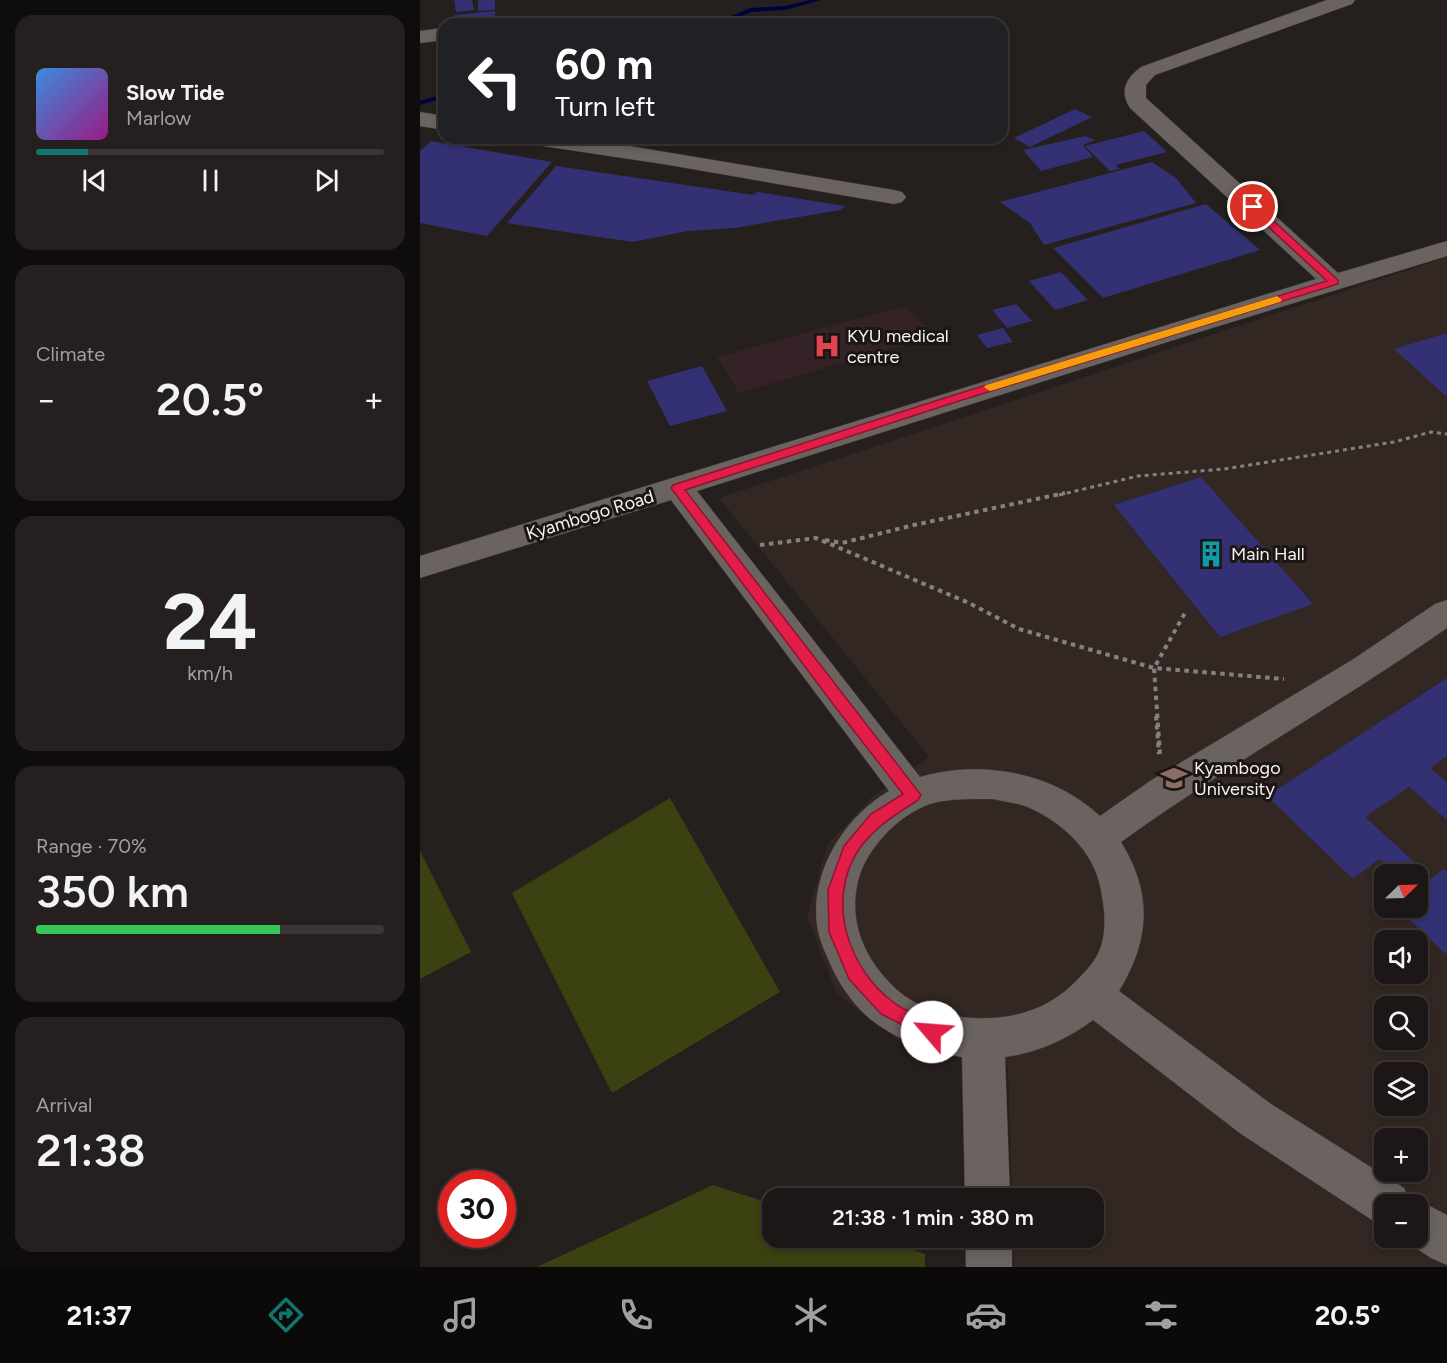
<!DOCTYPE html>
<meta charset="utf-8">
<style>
:root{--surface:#1c1716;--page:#25201f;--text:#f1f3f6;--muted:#a09fa1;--line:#3a3635;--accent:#0f766e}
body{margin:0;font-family:Figtree,sans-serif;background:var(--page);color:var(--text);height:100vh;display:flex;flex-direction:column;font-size:22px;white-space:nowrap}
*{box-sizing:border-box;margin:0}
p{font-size:20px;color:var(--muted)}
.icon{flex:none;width:33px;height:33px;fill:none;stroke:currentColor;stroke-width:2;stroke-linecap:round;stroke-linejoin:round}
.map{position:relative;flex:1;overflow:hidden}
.details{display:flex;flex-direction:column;gap:15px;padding:15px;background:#0f0d0c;width:420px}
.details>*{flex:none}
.hud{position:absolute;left:18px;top:18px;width:570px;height:126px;border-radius:18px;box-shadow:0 3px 9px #0003,0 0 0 2px var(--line);background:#202124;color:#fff;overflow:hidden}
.needle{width:39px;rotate:67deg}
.fabs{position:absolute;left:954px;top:864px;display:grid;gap:12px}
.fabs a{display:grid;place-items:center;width:54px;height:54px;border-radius:12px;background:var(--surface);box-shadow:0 3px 9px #0003,0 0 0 2px var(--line);font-size:30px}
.speed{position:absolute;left:18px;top:1170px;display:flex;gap:12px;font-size:30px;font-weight:700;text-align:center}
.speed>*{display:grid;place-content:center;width:78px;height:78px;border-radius:50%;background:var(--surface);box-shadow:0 3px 9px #0003,0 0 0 2px var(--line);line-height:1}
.speed .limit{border:9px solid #d22;background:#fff;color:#111}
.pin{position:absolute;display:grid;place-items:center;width:51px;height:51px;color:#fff;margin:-26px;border:3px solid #fff;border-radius:50%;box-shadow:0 2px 6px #0007}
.me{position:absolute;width:66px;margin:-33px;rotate:297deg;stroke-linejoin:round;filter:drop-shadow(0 0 4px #0008)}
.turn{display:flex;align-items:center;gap:21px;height:126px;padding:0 18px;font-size:27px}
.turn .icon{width:78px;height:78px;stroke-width:2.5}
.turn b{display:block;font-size:42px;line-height:51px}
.big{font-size:45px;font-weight:600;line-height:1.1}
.details .tile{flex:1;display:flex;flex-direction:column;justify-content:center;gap:9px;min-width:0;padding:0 21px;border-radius:18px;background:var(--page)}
.details .dial{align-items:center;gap:0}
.dial b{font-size:78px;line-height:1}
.song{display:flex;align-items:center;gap:18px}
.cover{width:72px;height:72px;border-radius:9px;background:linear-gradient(135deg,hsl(210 70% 55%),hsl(310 70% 35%))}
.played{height:6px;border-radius:3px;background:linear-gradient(90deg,var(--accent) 15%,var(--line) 15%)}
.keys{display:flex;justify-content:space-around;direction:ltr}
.heat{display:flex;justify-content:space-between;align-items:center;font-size:33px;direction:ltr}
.charge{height:9px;border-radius:4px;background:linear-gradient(90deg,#34c759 70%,var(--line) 0)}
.trip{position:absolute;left:342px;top:1188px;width:342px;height:60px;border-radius:18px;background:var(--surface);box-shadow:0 3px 9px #0003,0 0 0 2px var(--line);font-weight:600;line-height:60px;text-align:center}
.dock{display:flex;height:96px;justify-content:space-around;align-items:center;background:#0b0909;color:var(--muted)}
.dock .icon{width:42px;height:42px}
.dock .current{color:var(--accent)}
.dock b{font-size:27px;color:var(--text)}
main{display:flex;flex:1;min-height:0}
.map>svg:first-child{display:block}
.built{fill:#322722;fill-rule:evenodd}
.medical{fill:#352226}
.green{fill:#3b4110}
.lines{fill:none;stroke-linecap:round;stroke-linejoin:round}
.stream{fill:#00023e;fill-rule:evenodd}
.building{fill:#333173}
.minor-casing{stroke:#413c3a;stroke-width:1}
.path-far1{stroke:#86817f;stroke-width:3;stroke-dasharray:4 4;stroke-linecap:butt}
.path{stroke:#86817f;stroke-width:4;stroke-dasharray:4.5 4.5;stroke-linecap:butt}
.minor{fill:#6a6360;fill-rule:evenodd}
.route{fill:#e11d48;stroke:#92132f;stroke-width:1.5}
.slow{fill:#f59e0b}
.labels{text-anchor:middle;stroke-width:6;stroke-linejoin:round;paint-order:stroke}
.poi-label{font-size:18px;fill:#f6f2f0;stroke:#1b1613;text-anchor:start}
.street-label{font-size:18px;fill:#f6f2f0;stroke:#1b1613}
</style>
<main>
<section class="details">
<div class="tile">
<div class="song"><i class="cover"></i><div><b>Slow Tide</b><p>Marlow</p></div></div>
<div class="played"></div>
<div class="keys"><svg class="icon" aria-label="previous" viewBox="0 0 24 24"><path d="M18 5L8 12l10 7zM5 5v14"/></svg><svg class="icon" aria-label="pause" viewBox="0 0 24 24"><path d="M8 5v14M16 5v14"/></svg><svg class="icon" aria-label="next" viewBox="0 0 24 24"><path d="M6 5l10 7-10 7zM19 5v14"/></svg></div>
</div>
<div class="tile"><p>Climate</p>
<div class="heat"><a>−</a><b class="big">20.5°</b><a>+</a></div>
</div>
<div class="tile dial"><b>24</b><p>km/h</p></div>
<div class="tile"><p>Range · 70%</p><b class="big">350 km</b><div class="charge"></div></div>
<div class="tile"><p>Arrival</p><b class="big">21:38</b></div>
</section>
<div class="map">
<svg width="1027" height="1267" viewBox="0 0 1027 1267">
<rect width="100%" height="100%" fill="#251f1d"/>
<path class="built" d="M1027,257V1267H594L593,1238H674V1198H592L588,1067L486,1046L417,994L387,917L407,845L451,798L509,757L299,498ZM964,874H998V908H964ZM964,940H998V974H964ZM964,1006H998V1040H964ZM964,1072H998V1106H964ZM964,1138H998V1172H964ZM964,1204H998V1238H964Z"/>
<path class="medical" d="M485,306L515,336L319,393L297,357Z"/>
<path class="green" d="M250,798L360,992L192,1093L92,893Z
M0,851L51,952L0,979Z
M293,1185L352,1204V1238H455L505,1254V1267H117Z"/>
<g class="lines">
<path class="stream" d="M390,0H401L365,10L331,12L305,23L270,24L273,22L304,19L330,8L365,6Z
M24,94V98L0,105V101Z"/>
</g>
<path class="building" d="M34,0H52L54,10L36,12Z
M58,0H75V10L58,11Z
M75,11V22L34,24V15Z
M655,109L672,117L610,147L594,138Z
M724,131L747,152L695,165L700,169L690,171L665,146Z
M665,136L675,140L663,145L673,157L621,171L603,150Z
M11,141L132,162L67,236L0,223V151Z
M732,162L756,178L776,203L624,245L610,223L580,202Z
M136,166L334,195L337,192L425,206L421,210L314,228L268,231L213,242L87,223Z
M786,204L840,250L683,298L633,248Z
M641,272L668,300L635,310L609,281Z
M596,304L612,321L587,328L572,310Z
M583,328L593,342L567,348L557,335Z
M1027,333V397L974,349Z
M282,366L307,411L250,426L227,381Z
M781,477L893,604L800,637L694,505Z
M1027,678V756L1010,768L1027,782V820L989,787L945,817L1003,870L997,874H975L959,859L933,879L847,796Z
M1024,869L1027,872V955L977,908H998V888Z"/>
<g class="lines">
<g class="minor-casing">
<path id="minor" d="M907,0H935L932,4L735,75L726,85V98L918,273L1027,241V256L779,332L277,491L500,777C561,759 633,772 680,816L730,781L932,660L1015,604L1027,600V628C920,703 806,766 701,842C733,894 730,940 699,991L851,1104L984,1188L990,1203L998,1200L1027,1215V1265L1011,1258L982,1239L981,1238H998V1204H964V1225L952,1220L821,1134L673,1020C648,1039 617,1053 585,1057L590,1198H545L542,1057C509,1052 477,1040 450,1019C434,1005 421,987 412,968C406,954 399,940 397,925C390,872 424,817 469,791L251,500L0,578V556L896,279L710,108C699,91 706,78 721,67ZM573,799C586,802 600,803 612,809C648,826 678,857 682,897C685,913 686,930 681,946C678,957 669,968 661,976C631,1009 596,1020 552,1018C519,1016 490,1005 468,981C442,953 429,919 438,881C446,849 478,815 510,804C530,798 553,799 573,799Z
M24,28V40L0,43V31Z
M0,112L24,116V130L0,126Z
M105,138H161L474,190L482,192L486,197L482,202L474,204L243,164L116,145L108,143Z
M546,1238H592V1267H546Z"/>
</g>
<path class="path-far1" d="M639,495L718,476L804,469L974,442L1011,432L1027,434"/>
<path class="path" d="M405,540L422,543L494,525L645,493
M340,545L396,538L549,603L599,629L734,668L864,679
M736,716L739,754
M740,754L734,668L766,611"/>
<use href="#minor" class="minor"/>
</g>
<path class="route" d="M829,205H836L918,280V284L542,400L265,490L501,795L498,800C475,815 451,829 436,854C407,904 429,969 473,1002C486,1012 504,1018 518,1026L521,1032L518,1037L512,1040L461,1014L429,979L409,932L408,890L424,846L451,814L483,794L413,704L251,488L253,485L534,395L907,281L829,209Z"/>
<path class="slow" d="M857,296L862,300L860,302L574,390L570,391L564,387L566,385Z"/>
<defs>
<g id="hospital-bare" transform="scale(2.07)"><path d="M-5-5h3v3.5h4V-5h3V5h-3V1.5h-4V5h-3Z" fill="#e0444e" stroke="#1b1613" stroke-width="2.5" paint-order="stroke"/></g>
<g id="building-bare" transform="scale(2.07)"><path d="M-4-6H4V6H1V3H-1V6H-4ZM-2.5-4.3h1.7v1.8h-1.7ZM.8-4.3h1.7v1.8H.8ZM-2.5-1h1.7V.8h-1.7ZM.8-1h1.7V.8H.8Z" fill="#0f9aa8" stroke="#1b1613" stroke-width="2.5" paint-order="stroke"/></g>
<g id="university-bare" transform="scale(2.07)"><path d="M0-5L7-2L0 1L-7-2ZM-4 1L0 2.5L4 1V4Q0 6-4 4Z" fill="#8d6e63" stroke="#1b1613" stroke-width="2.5" paint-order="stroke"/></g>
</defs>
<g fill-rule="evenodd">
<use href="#hospital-bare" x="407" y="346"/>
<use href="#building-bare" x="791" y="554"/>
<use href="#university-bare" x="754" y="778"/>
</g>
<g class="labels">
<g class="poi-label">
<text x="427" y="342">KYU medical<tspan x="427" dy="21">centre</tspan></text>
<text x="811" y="560">Main Hall</text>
<text x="774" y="774">Kyambogo<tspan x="774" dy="21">University</tspan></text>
</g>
<g class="street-label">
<text transform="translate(170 515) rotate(-17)" y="6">Kyambogo Road</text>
</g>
</g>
</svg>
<div class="fabs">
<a><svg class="needle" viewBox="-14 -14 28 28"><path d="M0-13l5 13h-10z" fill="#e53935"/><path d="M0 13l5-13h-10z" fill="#a09fa1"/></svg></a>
<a><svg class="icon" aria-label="sound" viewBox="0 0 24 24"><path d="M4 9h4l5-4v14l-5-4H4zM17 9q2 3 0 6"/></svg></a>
<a><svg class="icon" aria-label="search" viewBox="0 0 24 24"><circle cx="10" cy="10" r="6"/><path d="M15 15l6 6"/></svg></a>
<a><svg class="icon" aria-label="layers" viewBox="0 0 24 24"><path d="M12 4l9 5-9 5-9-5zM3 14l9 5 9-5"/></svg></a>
<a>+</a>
<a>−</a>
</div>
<div class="speed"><div class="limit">30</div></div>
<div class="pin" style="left:833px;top:207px;background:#d93025"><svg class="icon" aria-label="arrive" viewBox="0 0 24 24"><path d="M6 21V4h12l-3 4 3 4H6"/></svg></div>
<svg class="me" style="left:512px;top:1032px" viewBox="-20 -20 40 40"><circle r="19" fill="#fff"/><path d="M0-13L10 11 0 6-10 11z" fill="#e11d48"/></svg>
<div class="trip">21:38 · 1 min · 380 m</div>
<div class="hud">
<div class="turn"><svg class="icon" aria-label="left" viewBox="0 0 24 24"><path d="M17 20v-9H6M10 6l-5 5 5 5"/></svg><div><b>60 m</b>Turn left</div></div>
</div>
</div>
</main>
<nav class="dock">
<b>21:37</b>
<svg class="icon current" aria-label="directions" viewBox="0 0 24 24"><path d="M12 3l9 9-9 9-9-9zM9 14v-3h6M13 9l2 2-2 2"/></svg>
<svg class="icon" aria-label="music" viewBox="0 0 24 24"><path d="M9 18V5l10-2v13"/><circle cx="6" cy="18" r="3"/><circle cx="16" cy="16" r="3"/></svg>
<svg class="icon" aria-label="phone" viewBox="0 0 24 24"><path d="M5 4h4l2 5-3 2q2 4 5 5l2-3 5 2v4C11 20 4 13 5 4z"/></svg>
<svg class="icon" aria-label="climate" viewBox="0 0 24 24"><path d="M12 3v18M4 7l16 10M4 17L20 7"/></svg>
<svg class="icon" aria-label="car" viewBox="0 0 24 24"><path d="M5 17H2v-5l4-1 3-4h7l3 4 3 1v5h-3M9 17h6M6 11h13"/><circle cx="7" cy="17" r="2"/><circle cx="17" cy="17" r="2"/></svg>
<svg class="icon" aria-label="filters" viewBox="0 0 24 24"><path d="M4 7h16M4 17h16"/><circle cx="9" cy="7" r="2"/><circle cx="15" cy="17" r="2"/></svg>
<b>20.5°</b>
</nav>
